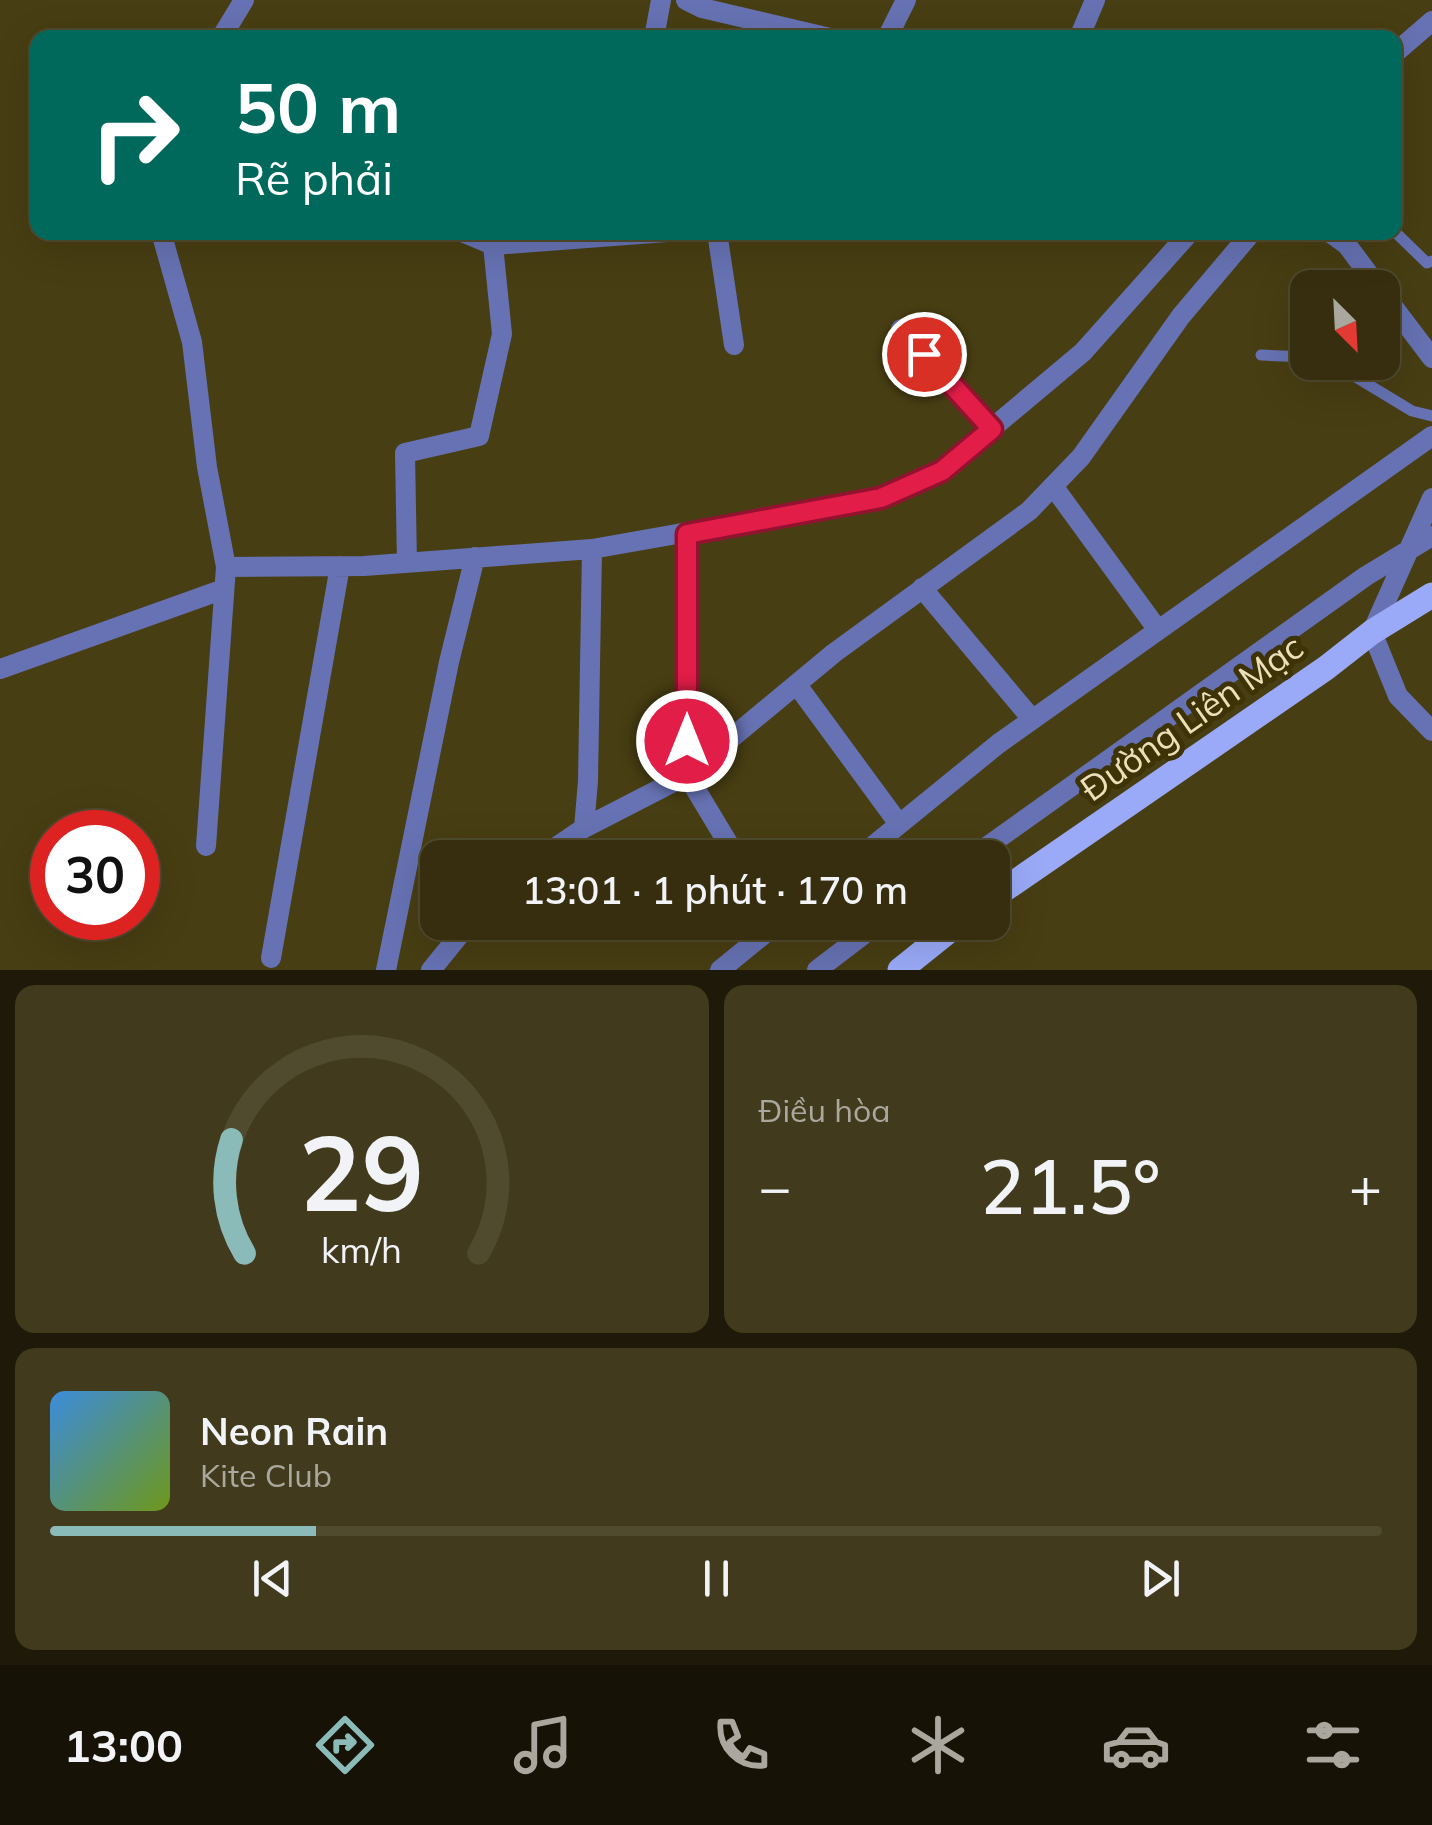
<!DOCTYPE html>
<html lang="vi">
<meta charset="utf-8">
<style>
:root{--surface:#362e0e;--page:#413a1c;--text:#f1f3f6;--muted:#aaa89e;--line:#504a2e;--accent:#8bbbb9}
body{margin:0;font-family:Mulish,sans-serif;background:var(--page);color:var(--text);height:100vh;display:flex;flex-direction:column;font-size:38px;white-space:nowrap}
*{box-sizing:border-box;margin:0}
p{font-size:32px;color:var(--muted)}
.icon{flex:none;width:55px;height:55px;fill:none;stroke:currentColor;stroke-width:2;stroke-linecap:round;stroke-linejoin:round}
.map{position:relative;height:970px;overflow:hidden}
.drawer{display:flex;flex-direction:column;gap:15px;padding:15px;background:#1e1908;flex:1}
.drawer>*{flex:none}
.banner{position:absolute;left:30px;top:30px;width:1372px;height:210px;border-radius:20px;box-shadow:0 10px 40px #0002,0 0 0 2px var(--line);background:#00695c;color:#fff;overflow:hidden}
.needle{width:65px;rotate:156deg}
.fabs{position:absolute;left:1290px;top:270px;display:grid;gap:20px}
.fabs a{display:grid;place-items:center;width:110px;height:110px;border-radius:20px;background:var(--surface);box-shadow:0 10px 40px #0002,0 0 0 2px var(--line);font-size:50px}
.speed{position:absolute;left:30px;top:810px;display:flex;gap:20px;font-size:50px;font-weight:700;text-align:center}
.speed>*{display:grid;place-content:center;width:130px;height:130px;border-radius:50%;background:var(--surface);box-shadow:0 10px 40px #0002,0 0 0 2px var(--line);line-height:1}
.speed .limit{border:15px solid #d22;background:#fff;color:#111}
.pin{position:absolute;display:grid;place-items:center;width:85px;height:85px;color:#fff;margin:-42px;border:5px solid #fff;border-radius:50%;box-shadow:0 2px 10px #0007}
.me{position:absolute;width:110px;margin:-55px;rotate:0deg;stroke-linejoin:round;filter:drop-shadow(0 0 8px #0008)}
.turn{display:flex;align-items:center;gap:35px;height:210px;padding:0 40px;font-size:45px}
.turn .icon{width:130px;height:130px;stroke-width:2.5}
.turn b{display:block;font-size:70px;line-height:85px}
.big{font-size:75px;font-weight:600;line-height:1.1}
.drawer .card{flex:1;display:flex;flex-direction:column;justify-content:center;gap:15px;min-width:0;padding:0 35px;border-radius:20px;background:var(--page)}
.drawer .dial{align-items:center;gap:0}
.dial svg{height:260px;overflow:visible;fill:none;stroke:var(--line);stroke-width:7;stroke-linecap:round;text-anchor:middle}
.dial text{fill:var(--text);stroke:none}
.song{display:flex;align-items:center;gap:30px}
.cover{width:120px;height:120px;border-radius:15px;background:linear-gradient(135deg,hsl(210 70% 55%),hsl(80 70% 35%))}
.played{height:10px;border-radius:5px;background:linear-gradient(90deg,var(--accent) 20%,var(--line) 20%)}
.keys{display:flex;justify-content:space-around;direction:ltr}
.heat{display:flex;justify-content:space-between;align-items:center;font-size:55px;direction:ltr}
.drawer .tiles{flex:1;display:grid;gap:15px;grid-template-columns:1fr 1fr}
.card:last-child{grid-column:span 2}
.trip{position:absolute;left:420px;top:840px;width:590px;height:100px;border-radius:20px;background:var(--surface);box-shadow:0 10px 40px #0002,0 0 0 2px var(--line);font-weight:600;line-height:100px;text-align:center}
.dock{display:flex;height:160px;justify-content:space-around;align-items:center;background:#161206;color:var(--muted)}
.dock .icon{width:70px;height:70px}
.dock .current{color:var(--accent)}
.dock b{font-size:45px;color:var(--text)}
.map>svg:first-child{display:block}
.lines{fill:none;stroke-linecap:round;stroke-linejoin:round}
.lane{stroke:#6672b3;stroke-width:11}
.street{stroke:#6672b3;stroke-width:20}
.primary{stroke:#9aaaf8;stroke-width:25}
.route-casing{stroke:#92132f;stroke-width:25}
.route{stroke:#e11d48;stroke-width:18}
.labels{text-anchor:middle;stroke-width:10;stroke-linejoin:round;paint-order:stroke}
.street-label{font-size:35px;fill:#ebe0ba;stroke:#3e3306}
</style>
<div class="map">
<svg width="1432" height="970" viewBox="0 0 1432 970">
<rect width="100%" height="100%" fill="#483e13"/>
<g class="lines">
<path class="lane" d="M1395,232L1427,263L1432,261
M1261,355L1308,357
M1331,362L1412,411L1432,416"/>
<path class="street" d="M686,0L702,8L830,38
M221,38L244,0
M654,38L661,0
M887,38L906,0
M1079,38L1095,0
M1395,53L1432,21
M161,232L192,342L207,467L226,567L206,846
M462,232L493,245
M717,232L734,345
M1329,232L1347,245L1379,288
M1382,292L1432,358
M901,329L992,429
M1053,486L1158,630
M1432,498L1372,632L1398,696L1432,731
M687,534V775L737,858
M407,563L405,453L479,436L502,334L493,245L667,232
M226,567L364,566L592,549L881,498L941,471L1083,352L1190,232
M922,588L1032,719
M0,669L224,589
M797,685L899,824
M584,828L588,781L592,549
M540,858L584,828L687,775L834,653L1029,511L1081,457L1181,316L1252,232
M858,858L998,744L1432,436
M971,858L1366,576L1432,536
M271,958L340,566
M386,970L449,662L475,557
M431,970L470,922
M720,970L779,922
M817,970L880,922"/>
<path class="primary" d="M992,898L1326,668L1372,632L1432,595
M900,970L960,922"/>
</g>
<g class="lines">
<g class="route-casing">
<path id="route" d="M687,741V534L881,498L942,471L992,429L924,354"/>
</g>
<use href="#route" class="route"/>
</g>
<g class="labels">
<g class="street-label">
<text transform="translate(1192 718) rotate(-35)" y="12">Đường Liên Mạc</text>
</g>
</g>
</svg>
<div class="fabs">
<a><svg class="needle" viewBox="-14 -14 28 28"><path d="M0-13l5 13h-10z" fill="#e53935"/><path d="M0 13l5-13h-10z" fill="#aaa89e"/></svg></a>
</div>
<div class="speed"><div class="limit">30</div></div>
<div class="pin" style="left:924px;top:354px;background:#d93025"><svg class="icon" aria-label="arrive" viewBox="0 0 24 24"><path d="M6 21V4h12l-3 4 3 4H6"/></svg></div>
<svg class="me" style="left:687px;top:741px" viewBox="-20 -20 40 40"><circle r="17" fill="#e11d48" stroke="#fff" stroke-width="3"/><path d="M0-11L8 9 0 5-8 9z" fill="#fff"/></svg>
<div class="trip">13:01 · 1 phút · 170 m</div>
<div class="banner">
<div class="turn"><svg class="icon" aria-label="right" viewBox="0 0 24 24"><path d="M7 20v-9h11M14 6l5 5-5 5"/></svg><div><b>50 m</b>Rẽ phải</div></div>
</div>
</div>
<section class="drawer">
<div class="tiles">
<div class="card dial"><svg viewBox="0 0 100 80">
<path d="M14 69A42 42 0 1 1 86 69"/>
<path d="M14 69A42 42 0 0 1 10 34" stroke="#8bbbb9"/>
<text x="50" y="56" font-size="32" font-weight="700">29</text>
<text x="50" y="72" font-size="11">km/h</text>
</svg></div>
<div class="card"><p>Điều hòa</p>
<div class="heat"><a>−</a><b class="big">21.5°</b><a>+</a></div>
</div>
<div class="card">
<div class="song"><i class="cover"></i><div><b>Neon Rain</b><p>Kite Club</p></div></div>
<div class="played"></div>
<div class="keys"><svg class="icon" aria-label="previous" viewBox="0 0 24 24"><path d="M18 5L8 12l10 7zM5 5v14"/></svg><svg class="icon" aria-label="pause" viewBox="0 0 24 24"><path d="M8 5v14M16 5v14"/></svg><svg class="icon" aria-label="next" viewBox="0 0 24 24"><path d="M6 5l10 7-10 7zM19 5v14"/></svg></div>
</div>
</div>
</section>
<nav class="dock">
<b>13:00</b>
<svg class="icon current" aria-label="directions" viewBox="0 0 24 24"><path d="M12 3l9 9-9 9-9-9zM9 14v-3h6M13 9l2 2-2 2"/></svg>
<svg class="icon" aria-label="music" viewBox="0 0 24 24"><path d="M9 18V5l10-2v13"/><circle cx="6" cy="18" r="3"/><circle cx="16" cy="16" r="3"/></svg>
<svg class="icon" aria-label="phone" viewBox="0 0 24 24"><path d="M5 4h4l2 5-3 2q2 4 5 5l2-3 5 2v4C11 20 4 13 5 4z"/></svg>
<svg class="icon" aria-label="climate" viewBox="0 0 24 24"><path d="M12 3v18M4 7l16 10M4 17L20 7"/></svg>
<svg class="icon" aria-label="car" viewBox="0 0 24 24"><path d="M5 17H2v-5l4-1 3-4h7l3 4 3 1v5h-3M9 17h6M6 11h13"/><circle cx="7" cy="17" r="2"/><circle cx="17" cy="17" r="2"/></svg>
<svg class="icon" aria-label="filters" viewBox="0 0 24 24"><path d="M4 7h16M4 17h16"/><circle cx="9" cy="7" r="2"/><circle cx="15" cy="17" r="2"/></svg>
</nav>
